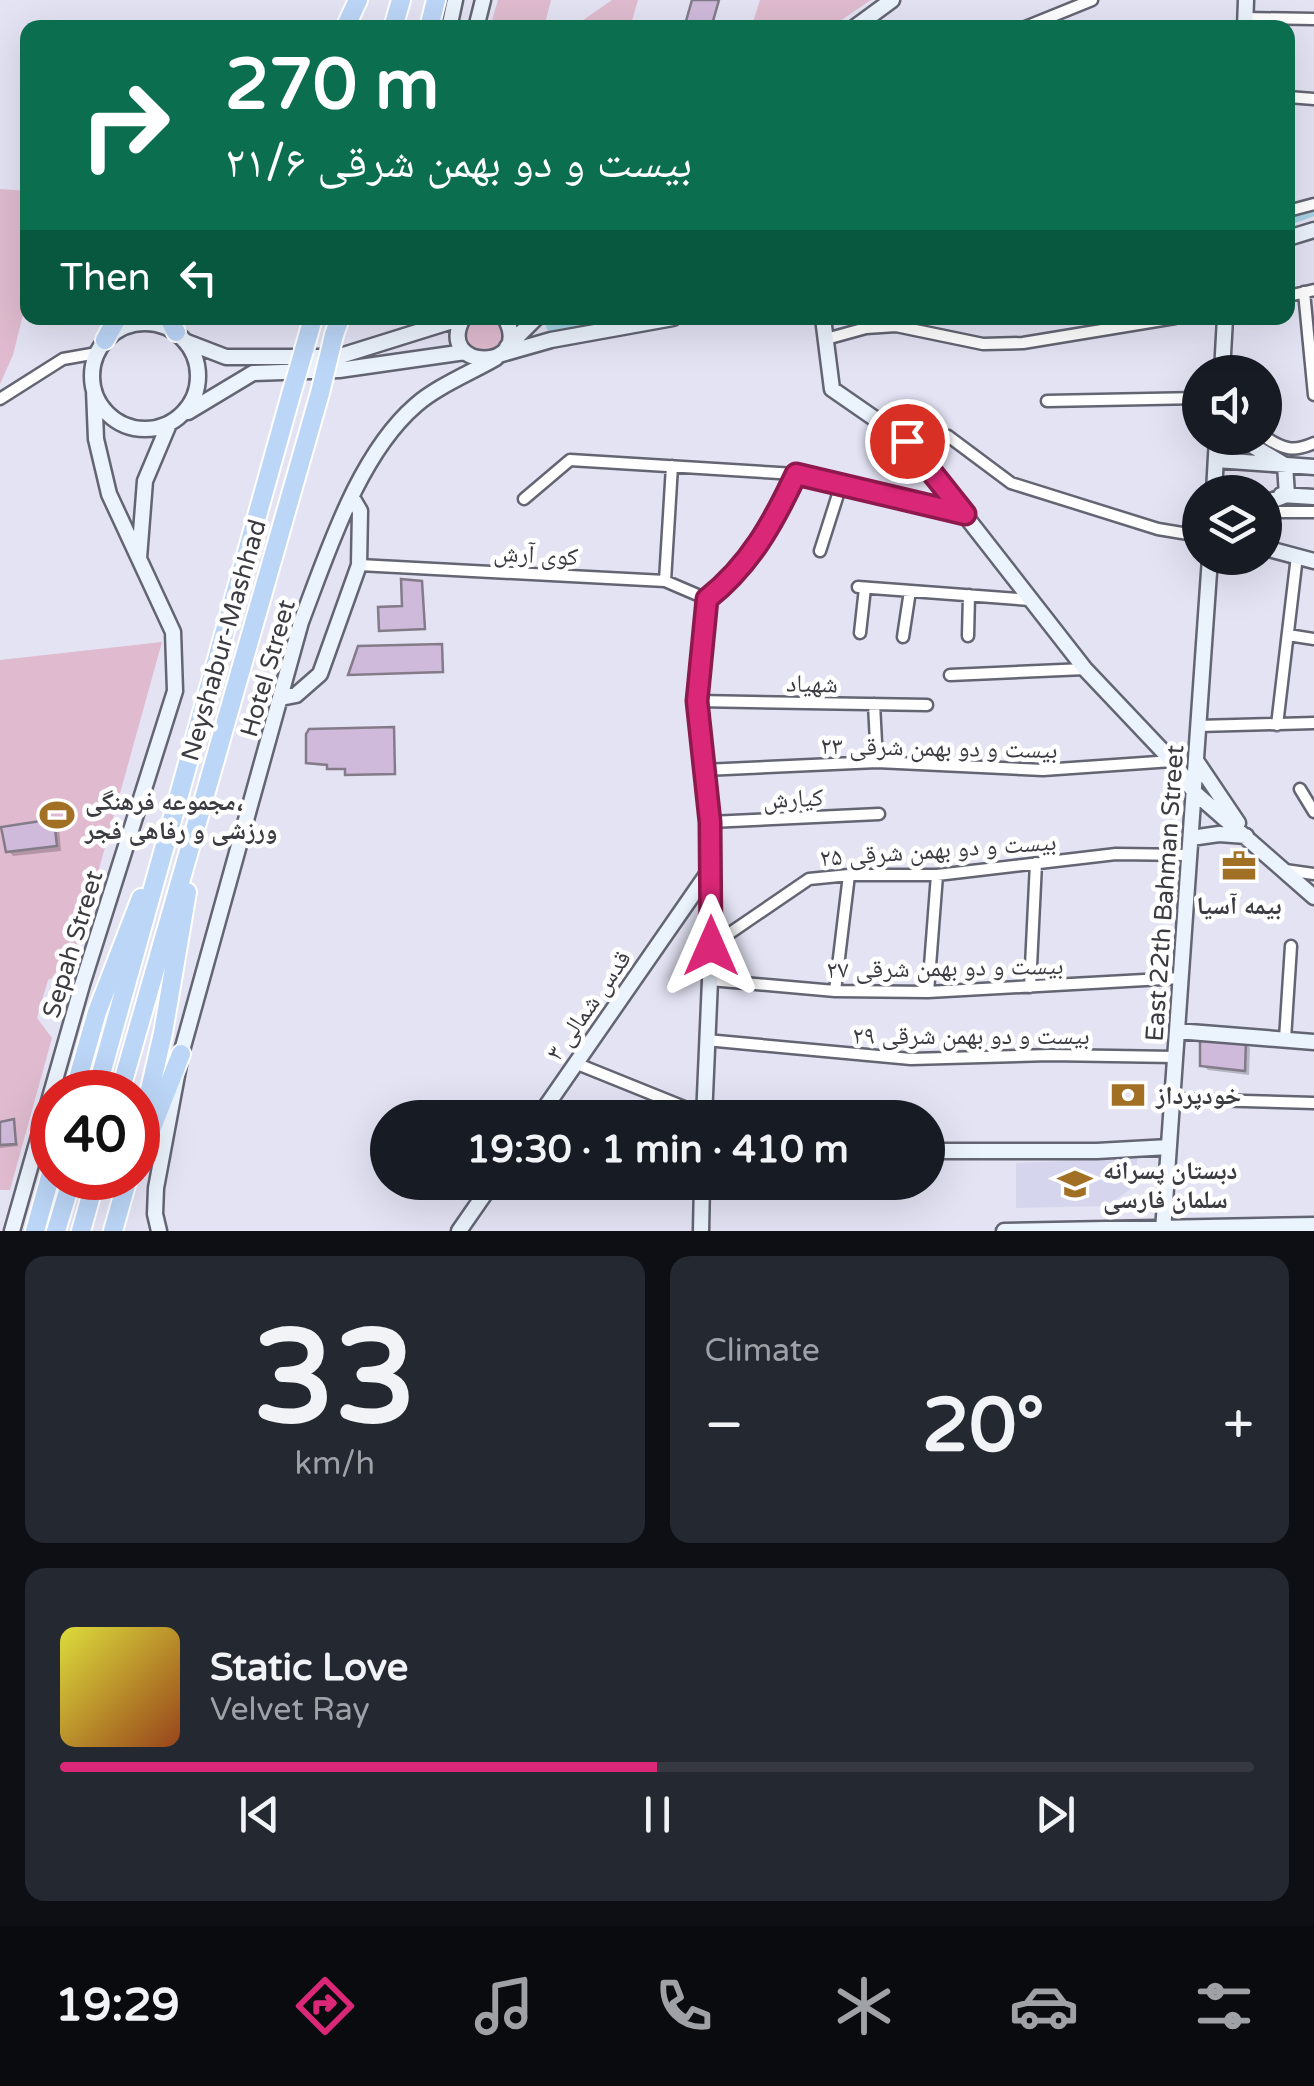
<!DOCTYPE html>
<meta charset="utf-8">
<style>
:root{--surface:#171b24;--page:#242831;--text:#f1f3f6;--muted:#9ea1a6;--line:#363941;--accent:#db2777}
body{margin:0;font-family:"Varela Round","Noto Naskh Arabic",sans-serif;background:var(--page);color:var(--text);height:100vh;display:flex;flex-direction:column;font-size:38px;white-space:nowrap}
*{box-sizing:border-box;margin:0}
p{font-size:32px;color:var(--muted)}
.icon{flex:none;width:55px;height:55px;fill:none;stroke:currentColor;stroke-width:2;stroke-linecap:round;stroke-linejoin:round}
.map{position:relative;height:1231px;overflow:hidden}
.panel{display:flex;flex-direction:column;gap:25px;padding:25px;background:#0d0f14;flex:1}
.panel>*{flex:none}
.guide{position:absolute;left:20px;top:20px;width:1275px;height:305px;border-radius:20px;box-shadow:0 10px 40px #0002;background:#0b6e4f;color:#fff;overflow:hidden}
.tools{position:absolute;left:1182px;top:355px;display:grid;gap:20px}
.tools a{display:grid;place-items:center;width:100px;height:100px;border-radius:50%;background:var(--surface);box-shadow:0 10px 40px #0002;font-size:50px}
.speed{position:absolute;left:30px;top:1070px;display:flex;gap:20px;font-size:50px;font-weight:700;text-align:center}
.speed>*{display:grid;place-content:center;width:130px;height:130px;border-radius:50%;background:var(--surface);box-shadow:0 10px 40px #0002;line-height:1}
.speed .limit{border:15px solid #d22;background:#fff;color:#111}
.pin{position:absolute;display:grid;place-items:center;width:85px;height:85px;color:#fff;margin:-42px;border:5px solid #fff;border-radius:50%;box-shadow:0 2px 10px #0007}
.me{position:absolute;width:110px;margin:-55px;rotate:0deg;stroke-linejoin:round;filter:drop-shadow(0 0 8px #0008)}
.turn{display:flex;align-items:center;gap:35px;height:210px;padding:0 40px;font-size:45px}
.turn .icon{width:130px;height:130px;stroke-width:2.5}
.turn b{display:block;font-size:70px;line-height:85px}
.then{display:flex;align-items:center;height:95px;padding:0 40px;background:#0003;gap:20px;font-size:38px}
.big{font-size:75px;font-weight:800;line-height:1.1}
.panel .widget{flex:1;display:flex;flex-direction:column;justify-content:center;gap:15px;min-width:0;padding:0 35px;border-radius:20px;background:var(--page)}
.panel .dial{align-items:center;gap:0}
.dial b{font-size:130px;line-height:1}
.song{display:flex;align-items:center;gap:30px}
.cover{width:120px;height:120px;border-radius:15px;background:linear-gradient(135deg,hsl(60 70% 55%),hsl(20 70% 35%))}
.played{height:10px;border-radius:5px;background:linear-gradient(90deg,var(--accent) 50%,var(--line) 50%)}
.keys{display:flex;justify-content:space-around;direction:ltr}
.heat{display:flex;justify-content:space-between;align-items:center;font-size:55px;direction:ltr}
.panel .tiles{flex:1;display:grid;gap:25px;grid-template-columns:1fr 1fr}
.widget:last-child{grid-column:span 2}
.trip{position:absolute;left:370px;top:1100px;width:575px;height:100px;border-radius:50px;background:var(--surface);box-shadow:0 10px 40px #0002;font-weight:800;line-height:100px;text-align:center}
.tab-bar{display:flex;height:160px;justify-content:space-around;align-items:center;background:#090b0e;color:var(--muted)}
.tab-bar .icon{width:70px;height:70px}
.tab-bar .active{color:var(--accent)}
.tab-bar b{font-size:45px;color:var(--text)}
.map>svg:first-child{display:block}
.built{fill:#d5d6ed}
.green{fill:#e0bbcf}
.shadow{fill:#0003}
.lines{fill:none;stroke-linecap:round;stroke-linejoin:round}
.canal{stroke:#a7d3e5;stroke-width:12}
.building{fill:#d0badb;stroke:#847b88;stroke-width:2.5}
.street-casing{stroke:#646573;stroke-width:15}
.secondary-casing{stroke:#646573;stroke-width:19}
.highway-casing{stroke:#fff;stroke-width:22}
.street{stroke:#fff;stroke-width:10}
.secondary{stroke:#ebf3fd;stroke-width:14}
.highway{stroke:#bcd6f7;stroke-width:18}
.highway-bridge-casing{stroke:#fff;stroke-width:22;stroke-linecap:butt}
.highway-bridge{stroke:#bcd6f7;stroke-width:18}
.route-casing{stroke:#8e194d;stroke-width:25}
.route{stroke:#db2777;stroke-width:18}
.labels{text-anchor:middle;stroke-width:9;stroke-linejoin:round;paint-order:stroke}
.street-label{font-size:25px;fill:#3b3b42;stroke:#fff}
.poi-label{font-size:25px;font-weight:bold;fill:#3b3b42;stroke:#fff;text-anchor:start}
</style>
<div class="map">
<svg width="1314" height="1231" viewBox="0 0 1314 1231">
<rect width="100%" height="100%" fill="#e3e3f4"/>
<path class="built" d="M1137,1158V1179L1131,1189L1106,1206L1016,1208V1163Z"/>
<path class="green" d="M498,0H551L544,27H490Z
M612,0H638L630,27H578L579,23Z
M760,0H871L831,27H774L753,22Z
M0,189L28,191L27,299L13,355L0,384Z
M465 334a19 19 0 1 1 38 0a19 19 0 1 1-38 0Z
M162,642L71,970L48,980L37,1018L52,1038L10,1190H0V660Z"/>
<path class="shadow" d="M53,821L59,827L61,851L13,856L8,850Z
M1245,1043L1250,1048L1249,1075L1208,1070L1202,1065Z
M13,1122L18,1146L0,1148V1124Z"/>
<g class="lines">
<path class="canal" d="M1288,219L1314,210
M552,326L594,318"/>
</g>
<path class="building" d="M692,0H719L711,28H684Z
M401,579L422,581L425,629L379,631L378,607L402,606Z
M442,644L443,672L348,675L358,646Z
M394,727L395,774L345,775V769H327V765L306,763V734L309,729Z
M54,819L57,846L6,852L1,827Z
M1200,1036L1246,1040L1245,1071L1200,1066Z
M14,1119L16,1144L0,1145V1122Z"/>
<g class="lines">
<g class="street-casing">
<path id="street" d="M1245,18L1314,19
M1023,28L1092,0
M1288,97L1314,99
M1288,211L1314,204
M1304,292L1314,395
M1288,296L1314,290
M826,339L866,328L896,326L983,344L1023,343L1175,318
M0,399L63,359L97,353
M1047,401L1200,398
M1265,437C1284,450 1294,452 1314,443
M907,441L948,436L1011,483L1158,529L1200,536
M524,499L570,460L796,474L964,514
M1265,517L1272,512H1314
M820,551L841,485
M359,565L665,581L707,599
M665,581L672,466
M858,587L1030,600
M860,633L865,588
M1288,635L1314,639
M968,636L969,595
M903,637L910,591
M950,675L1085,669
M697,701L927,705
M874,704L877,762
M1277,725L1297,556
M1198,726L1314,723
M704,770L877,762L1043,770L1172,761
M1300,789L1314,812
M710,822L879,814
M1285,870L1314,874
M711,946L809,879L849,875H937L1116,854L1190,855
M710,980L835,991L928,992L1181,978
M1030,987L1036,863
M835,991L849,875
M928,992L937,875
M1285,1039L1291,946
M706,1040L911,1059L1050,1055L1175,1057
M575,1063L704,1115
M1172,1099L1314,1103"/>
</g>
<g class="secondary-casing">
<path id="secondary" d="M449,28L455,0
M476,28L483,0
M854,28L892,0
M1245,28L1246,0
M1288,238L1314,230
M463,318C434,372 535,372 505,318
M823,318L832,389L907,441L1085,669L1175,764L1194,792L1314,897
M92 376a53 53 0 1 1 106 0a53 53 0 1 1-106 0Z
M187,342L226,357H337L462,318
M507,347L536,318
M502,354L551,340L673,318
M1222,372L1225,318
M188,412L253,373L339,370L465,352
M1239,438L1285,465L1287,495L1265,503
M1216,460L1314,467
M1214,491L1243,492
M1214,492L1217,438
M1281,495L1314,497
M1265,548L1314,561
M139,558L145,481L169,424
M281,698L296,695L320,674L359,565L360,511L353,499
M1197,762L1238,823
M1191,838L1219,834L1246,836
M1177,1031L1314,1042
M538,1118L710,870
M704,1118L710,980V822L697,701L701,638L707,599C750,565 774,523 796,474
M928,1151H1097L1169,1147
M12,1231L82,985L175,691L173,632L109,494L96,439L94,390
M159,1231L155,1214L156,1188L181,1054L301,622C328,552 358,455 416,405C436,387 472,372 496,358
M459,1231L493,1182
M701,1231L702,1182
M1004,1231L1314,1225
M1163,1231L1210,558"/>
</g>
<g class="highway-casing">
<path id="highway" d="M345,28L358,0
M393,28L401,0
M429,28L436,0
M169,318L176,332
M334,335L340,318
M105,340L117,318
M304,350L313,318
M74,1092L97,1012L141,898
M96,1092L292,391
M120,1092L320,393
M138,1142L163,1033L187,892
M138,1163L181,1054
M35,1231L52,1170
M56,1231L72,1178
M81,1231L96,1178
M113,1231L128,1178"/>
</g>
<use href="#street" class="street"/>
<use href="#secondary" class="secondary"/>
<use href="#highway" class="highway"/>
<g class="highway-bridge-casing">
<path id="highway-bridge" d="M292,391L304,350
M320,393L334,335"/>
</g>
<use href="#highway-bridge" class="highway-bridge"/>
</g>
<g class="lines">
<g class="route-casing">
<path id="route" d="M711,946L710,822L697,701L707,599C750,565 773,523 796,474L965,514L907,441"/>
</g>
<use href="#route" class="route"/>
</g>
<defs>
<g id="stadium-bare" transform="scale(2.7)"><path d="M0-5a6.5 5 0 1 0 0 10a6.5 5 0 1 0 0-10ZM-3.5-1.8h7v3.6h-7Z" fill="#a17025" stroke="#fff" stroke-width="2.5" paint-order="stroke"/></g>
<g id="office-bare" transform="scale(2.7)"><path d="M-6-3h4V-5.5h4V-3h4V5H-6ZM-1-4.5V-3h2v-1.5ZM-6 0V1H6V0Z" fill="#a17025" stroke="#fff" stroke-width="2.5" paint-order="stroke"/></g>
<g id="bank-bare" transform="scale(2.7)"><path d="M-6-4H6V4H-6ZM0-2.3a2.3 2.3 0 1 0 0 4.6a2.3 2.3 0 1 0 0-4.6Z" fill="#a17025" stroke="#fff" stroke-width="2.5" paint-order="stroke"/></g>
<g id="school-bare" transform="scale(2.7)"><path d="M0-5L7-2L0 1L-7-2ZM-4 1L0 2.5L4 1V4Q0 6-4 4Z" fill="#a17025" stroke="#fff" stroke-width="2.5" paint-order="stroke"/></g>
</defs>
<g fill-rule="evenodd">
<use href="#stadium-bare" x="57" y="815"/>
<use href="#office-bare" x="1239" y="866"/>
<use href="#bank-bare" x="1128" y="1095"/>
<use href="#school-bare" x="1075" y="1184"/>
</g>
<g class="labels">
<g class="street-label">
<text transform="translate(536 554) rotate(3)" y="9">کوی آرش</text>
<text transform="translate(223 640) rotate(-74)" y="9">Neyshabur-Mashhad</text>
<text transform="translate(267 668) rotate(-74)" y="9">Hotel Street</text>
<text transform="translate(812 683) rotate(1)" y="9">شهیاد</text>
<text transform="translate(939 747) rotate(1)" y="9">بیست و دو بهمن شرقی ۲۳</text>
<text transform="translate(793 798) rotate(-3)" y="9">کیارش</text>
<text transform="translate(938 849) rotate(-4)" y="9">بیست و دو بهمن شرقی ۲۵</text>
<text transform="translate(1164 893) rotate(-86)" y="9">East 22th Bahman Street</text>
<text transform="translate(72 944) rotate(-73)" y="9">Sepah Street</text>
<text transform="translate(945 967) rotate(-1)" y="9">بیست و دو بهمن شرقی ۲۷</text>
<text transform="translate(588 1005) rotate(-55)" y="9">قدس شمالی ۳</text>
<text x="971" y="1044">بیست و دو بهمن شرقی ۲۹</text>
</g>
<g class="poi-label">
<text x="85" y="810">مجموعه فرهنگی،<tspan x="85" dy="29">ورزشی و رفاهی فجر</tspan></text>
<text x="1239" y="914" text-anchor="middle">بیمه آسیا</text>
<text x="1156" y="1104">خودپرداز</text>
<text x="1103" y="1179">دبستان پسرانه<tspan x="1103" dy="29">سلمان فارسی</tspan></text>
</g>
</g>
</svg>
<div class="tools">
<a><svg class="icon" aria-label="sound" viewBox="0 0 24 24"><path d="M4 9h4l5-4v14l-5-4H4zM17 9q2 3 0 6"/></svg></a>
<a><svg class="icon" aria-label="layers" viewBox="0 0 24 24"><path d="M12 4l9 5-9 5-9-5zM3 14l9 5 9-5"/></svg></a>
</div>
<div class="speed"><div class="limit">40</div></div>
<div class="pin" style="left:907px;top:441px;background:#d93025"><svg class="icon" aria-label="arrive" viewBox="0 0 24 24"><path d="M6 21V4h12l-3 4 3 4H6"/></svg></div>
<svg class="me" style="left:711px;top:946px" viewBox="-20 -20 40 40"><path d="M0-17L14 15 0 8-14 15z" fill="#db2777" stroke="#fff" stroke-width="4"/></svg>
<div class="trip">19:30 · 1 min · 410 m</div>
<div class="guide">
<div class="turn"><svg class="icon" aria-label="right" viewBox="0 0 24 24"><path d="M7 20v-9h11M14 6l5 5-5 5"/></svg><div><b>270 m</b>بیست و دو بهمن شرقی ۲۱/۶</div></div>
<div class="then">Then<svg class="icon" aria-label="left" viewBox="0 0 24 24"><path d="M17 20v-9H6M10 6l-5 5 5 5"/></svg></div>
</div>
</div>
<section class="panel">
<div class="tiles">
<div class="widget dial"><b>33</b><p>km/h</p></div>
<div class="widget"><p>Climate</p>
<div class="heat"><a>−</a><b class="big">20°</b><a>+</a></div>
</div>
<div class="widget">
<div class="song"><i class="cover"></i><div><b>Static Love</b><p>Velvet Ray</p></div></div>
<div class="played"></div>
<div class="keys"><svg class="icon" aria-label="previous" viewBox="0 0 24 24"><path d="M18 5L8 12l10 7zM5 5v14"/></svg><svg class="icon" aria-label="pause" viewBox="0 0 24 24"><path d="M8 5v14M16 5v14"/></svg><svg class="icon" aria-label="next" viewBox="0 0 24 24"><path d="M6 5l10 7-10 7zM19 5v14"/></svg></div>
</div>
</div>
</section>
<nav class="tab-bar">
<b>19:29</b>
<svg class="icon active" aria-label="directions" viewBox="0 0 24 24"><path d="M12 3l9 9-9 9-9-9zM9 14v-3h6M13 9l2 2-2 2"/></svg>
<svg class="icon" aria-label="music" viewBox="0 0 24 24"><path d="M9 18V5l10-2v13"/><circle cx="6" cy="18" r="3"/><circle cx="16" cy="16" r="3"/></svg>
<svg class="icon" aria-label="phone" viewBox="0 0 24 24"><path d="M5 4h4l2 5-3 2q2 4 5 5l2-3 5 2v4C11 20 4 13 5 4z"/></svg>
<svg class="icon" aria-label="climate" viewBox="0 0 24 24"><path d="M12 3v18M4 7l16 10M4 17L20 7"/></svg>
<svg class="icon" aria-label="car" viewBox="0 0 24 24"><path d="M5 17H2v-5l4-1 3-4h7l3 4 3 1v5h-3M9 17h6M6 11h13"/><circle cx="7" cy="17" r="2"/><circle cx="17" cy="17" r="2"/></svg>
<svg class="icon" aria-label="filters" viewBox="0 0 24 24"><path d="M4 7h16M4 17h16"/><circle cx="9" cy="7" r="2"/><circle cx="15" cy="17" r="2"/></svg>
</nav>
